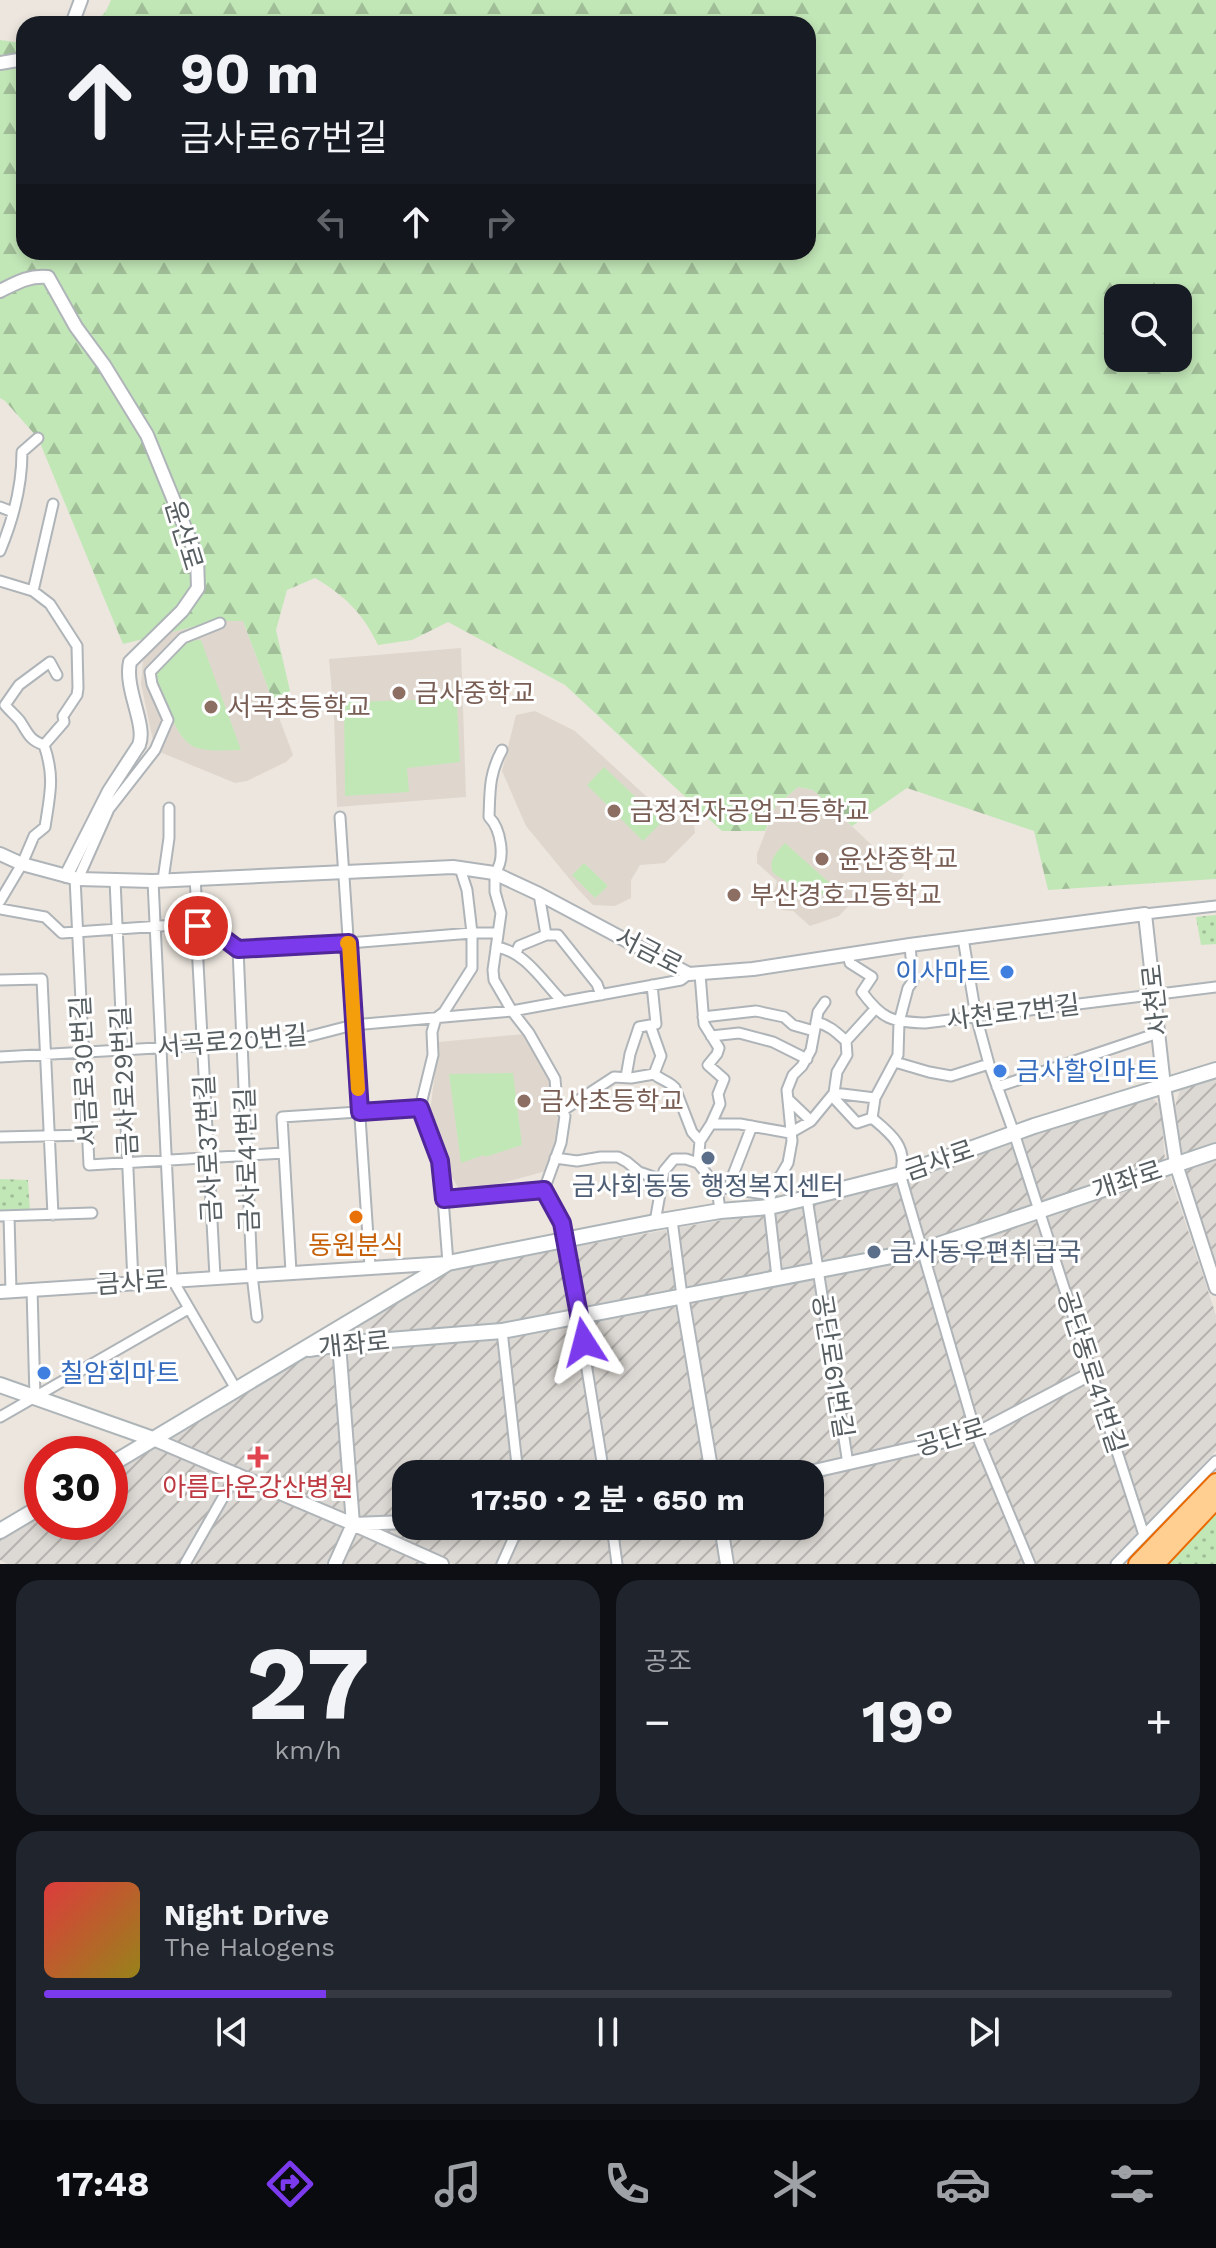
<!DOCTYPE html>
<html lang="ko">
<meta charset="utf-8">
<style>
:root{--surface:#171b24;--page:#20242c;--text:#f1f3f6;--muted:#9ea1a6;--line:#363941;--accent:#7c3aed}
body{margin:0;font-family:"Work Sans","Noto Sans KR",sans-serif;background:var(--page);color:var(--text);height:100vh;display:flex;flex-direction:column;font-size:30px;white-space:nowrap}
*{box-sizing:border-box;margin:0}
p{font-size:26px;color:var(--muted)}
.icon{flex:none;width:44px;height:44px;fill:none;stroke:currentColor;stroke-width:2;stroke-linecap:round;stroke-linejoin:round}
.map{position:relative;height:1564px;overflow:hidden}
.sheet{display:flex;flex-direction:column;gap:16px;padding:16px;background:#0d0f14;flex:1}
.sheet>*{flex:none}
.guide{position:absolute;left:16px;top:16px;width:800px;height:244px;border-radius:24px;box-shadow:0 4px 12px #0003;background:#171b24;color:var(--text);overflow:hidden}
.tools{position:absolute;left:1104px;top:284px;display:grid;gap:16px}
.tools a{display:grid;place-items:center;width:88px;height:88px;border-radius:16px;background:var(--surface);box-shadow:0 4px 12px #0003;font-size:40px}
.speed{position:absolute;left:24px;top:1436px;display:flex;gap:16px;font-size:40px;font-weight:700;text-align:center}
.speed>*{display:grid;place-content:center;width:104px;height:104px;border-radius:50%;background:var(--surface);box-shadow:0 4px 12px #0003;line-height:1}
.speed .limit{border:12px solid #d22;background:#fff;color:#111}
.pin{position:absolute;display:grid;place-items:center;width:68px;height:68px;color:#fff;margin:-34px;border:4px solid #fff;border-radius:50%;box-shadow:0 2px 8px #0007}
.me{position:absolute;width:88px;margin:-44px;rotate:351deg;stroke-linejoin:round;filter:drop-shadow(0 0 6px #0008)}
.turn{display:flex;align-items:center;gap:28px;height:168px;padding:0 32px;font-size:36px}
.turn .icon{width:104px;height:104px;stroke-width:2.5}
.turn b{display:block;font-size:56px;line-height:68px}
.lanes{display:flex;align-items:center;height:76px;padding:0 32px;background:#0003;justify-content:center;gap:40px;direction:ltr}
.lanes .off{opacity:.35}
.big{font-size:60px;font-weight:700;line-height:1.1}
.sheet .tile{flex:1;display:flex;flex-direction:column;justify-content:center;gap:12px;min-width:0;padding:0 28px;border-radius:24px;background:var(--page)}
.sheet .dial{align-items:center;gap:0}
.dial b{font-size:104px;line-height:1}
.song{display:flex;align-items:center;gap:24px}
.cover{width:96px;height:96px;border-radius:12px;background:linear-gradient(135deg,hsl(0 70% 55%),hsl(50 70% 35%))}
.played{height:8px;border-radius:4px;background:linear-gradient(90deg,var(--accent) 25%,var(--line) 25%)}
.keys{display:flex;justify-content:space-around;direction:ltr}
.heat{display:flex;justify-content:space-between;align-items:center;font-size:44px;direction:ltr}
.sheet .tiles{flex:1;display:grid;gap:16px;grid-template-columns:1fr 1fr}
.tile:last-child{grid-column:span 2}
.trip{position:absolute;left:392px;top:1460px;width:432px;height:80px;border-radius:24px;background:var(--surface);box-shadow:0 4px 12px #0003;font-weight:700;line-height:80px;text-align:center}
.dock{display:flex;height:128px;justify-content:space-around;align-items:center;background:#090b0e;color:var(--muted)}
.dock .icon{width:56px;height:56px}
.dock .selected{color:var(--accent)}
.dock b{font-size:36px;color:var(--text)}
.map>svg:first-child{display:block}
.industrial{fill:url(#industrial-furrows)}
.education{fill:#dfd7ce}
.grass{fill:url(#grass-dots)}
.forest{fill:url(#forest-firs);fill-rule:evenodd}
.garden{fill:#c2e7b7}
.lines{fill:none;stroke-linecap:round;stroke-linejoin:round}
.minor-casing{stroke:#afb4b8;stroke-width:13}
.tertiary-casing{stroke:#afb4b8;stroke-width:16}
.secondary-casing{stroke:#aeb5b8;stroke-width:18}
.trunk-casing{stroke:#ea6a00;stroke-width:20}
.minor{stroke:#fff;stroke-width:9}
.tertiary{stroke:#fff;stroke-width:12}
.secondary{stroke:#fff;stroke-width:14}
.trunk{stroke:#ffce91;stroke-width:16}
.route-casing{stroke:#51269a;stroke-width:20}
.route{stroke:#7c3aed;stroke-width:14}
.slow{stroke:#f59e0b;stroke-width:14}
.education-dot{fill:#8d6e63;stroke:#fff;stroke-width:3}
.shop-dot{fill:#3f7fe0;stroke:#fff;stroke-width:3}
.service-dot{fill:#5c6f8a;stroke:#fff;stroke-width:3}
.food-dot{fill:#e8710a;stroke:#fff;stroke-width:3}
.health-dot{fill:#e0444e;stroke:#fff;stroke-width:3}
.labels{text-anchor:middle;stroke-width:6;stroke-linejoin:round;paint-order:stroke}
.street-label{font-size:26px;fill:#575e61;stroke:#fff}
.education-label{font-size:26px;fill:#785e54;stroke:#fff;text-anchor:start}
.shop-label{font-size:26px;fill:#366cbe;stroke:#fff;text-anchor:start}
.service-label{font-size:26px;fill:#4e5e75;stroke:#fff}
.food-label{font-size:26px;fill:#c56008;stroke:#fff}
.health-label{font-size:26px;fill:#be3a42;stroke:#fff}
</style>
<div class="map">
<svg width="1216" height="1564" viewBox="0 0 1216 1564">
<defs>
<pattern id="industrial-furrows" width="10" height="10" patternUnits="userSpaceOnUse" patternTransform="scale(2)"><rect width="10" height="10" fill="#dcd8d3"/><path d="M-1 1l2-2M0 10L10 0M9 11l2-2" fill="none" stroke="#b5b2af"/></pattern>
<pattern id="grass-dots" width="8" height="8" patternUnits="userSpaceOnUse" patternTransform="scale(2)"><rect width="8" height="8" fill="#c2e7b7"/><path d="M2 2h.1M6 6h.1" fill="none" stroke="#a0be98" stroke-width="1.8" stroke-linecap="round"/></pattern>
<pattern id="forest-firs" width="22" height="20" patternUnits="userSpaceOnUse" patternTransform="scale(2)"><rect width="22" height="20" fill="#c2e7b7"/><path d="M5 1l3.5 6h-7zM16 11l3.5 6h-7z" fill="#a0be98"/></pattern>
</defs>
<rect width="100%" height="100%" fill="#ece6de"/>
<path class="industrial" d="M1216,1077V1274L1180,1156L1175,1107L1180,1089Z
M1150,1096L1161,1107L1165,1161L1216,1315V1451L1110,1564H732L725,1526H810V1474H717L700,1384L676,1228L781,1210L907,1178Z
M666,1230L706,1474H406V1526H717L723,1564H453L281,1487L172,1442L170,1438L237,1397L275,1375L399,1297L454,1269Z
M158,1445L341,1524L428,1564H7L0,1560V1535L42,1511V1522H110V1473Z"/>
<path class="education" d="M217,621H243L293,755L286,762L247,781L235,783L155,750L141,684L143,661L160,635Z
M461,648L466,797L337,807L334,715L329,659Z
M535,711L575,731L670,818L694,824L695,833L665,863L640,865L631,880V898L615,906L593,905L577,888L526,826L502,771L516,715Z
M798,787L813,790L904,875L893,890L869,882L858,890L854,900L839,916L810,926L793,911L783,910L771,900L777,881L757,863V854L775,807Z
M524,1034L551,1081L561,1123L558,1141L546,1171L462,1194L449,1172L434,1138L430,1111L439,1042Z"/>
<path class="grass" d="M1216,915V944L1201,945L1196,917Z
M0,1179L28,1180L30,1211L0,1212Z
M1216,1508V1564H1162Z"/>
<path class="forest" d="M111,0H1216V879L1048,890L1034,831L907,788L852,826L813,790L798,787L775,807L765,831H722L565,685L448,622L412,640L378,645C363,613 344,595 315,578L287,590L276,630L290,691L272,699L243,621H217L123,644L38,438L5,401L0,398V40L24,43V252H808V24H95L106,11ZM1118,298H1178V358H1118Z"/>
<path class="garden" d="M201,640L241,750C226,750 211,752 197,748C175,742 162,692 154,672L185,641Z
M454,699L457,705L460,762L407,768L409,792L345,796L344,702Z
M604,767L662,822L643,841L587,785Z
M785,843L832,885C809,909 812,902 790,884C785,880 778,877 773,873C768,860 776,853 785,843Z
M584,863L608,886L595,898L572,875Z
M513,1073L522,1145L485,1157L484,1155L461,1163L449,1074Z"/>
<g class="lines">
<g class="minor-casing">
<path id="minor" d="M0,507L13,512
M0,551C13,520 22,486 22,452L38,438
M0,581L33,591L50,604L77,646L78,688L77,695L63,716L64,722L44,745
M33,591L53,504
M502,750C489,774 490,790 489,817C501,829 506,859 495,873V892L501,913L493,970L494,980L512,1011L529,1033L555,1079L557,1102L565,1116L561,1143L544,1190L562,1223L566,1240L604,1474
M340,817L370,1267
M75,878L89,1165L284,1153
M195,878L198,926
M78,879L109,809L155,750L168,720L152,684L150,672L183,638L220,623
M115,880L133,1282
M163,880L169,838V808
M153,881L172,1279L236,1389
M539,894L546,935
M0,901L22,864L34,836L45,827C50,794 55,777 44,745C29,740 28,733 20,721C16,716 9,710 5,705L19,685L50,662L57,675
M0,909L45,917L62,933L189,924L218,934L238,949L349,943L472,933H498
M1145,914L1216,906
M196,926L215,1277
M963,938L976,1016L989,1064L1014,1133L1144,1535
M910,945L913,981L908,988L899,1022L898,1055L875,1098L872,1118C890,1133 909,1147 900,1174L976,1434L1030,1564
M496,947C525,951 543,982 562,1001
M238,949L252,1275L257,1317
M516,953L519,946L546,935H558L597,984L601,995
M848,954L850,963L872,977L862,992C882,1019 891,1022 925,1023L1216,987
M700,974L704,1024L719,1048L717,1054L708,1065L724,1079L718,1094L720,1104L711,1124
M0,980L42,979L53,1215
M703,1017L756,1011L784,1017L793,1025L814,1031
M650,1025L661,1056L654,1074
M711,1036L739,1033L773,1042L807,1059
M846,1041L875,1009
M0,1057L295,1040L353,1025L512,1011L681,980L689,974
M895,1062L929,1072L951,1076L989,1064
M626,1077L630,1054L639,1027L656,1024L652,985
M997,1087L1158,1033
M834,1093L875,1098
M832,1096L857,1123L872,1118
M789,1100L811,1121
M562,1111L614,1077L631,1078L654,1074C661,1080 669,1081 675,1088L692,1132L700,1141L711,1124H740L790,1133L811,1121L834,1093L837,1072L847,1055L846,1041C836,1032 829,1025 816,1022
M0,1137L88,1135
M700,1141L698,1163L717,1187L720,1211
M555,1158L577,1161L601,1157H618L627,1162L639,1172L662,1180
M717,1187L771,1195
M730,1188L731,1180L752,1126
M807,1198L848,1464
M444,1199L544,1190
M0,1216L92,1213
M9,1216L11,1291
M672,1220L682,1296
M655,1222L664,1171L674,1159H686L698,1163
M448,1263L440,1161L420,1108L433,1055L432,1032L436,1018L444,1012L472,968V933L467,890L460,868
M291,1272L282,1117L420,1108
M777,1277L769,1207L772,1185L781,1175L788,1163L792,1141L787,1090L793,1075L802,1066L811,1050L818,1012L825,1002
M32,1289L35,1397
M502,1331L518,1474
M0,1417L188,1309
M612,1526L617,1564
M185,1564L237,1473
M502,1564L519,1526
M1116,1564L1216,1461"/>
</g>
<g class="tertiary-casing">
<path id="tertiary" d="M72,24L81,0
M0,63L24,59
M0,291C16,283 29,275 48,277L76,327L104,365L147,435L197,557L198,588L182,611L130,662C124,689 147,725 139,745L109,791L66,876
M0,854L22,864L78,879L153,881L453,867L494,873L539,894L689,974L753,969L910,945L1145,914L1164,1086L1176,1164L1216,1288
M0,1292L448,1263
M682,1296L712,1474
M153,1439L353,1524L406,1522
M801,1474L976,1434L1092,1373
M357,1526L442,1564
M721,1526L727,1564
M335,1564L353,1524L339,1344L335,1336"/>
</g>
<g class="secondary-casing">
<path id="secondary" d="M309,1349L339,1344L502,1331L923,1250L1216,1151
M0,1385L153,1439
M110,1465L448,1263L655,1222L720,1211L769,1207L807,1198L898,1175L1034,1126L1216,1070
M0,1531L42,1506"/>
</g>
<g class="trunk-casing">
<path id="trunk" d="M1137,1564L1216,1482
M1156,1564L1216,1500"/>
</g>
<use href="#minor" class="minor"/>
<use href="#tertiary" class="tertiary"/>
<use href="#secondary" class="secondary"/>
<use href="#trunk" class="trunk"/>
</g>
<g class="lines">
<g class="route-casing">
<path id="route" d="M198,926L218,934L238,949L349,943L360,1112L420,1108L440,1161L444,1199L544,1190L562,1223L584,1342"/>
</g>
<use href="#route" class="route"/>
<path class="slow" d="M347,943H349L358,1089"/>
</g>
<g class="education-dot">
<circle cx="399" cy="693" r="8"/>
<circle cx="211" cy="707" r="8"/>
<circle cx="614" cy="811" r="8"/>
<circle cx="822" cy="859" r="8"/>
<circle cx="734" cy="895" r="8"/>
<circle cx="524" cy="1101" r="8"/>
</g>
<g class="shop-dot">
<circle cx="1007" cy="972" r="8"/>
<circle cx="1000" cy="1071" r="8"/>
<circle cx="44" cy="1373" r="8"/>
</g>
<g class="service-dot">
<circle cx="708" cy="1158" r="8"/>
<circle cx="874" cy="1252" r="8"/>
</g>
<circle class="food-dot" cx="356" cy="1217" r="8"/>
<path class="health-dot" d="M254 1445h8v8h8v8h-8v8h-8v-8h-8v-8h8z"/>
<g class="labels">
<g class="street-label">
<text transform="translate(184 535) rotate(73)" y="9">윤산로</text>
<text transform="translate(649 951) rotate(27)" y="9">서금로</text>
<text transform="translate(1155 1000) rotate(-96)" y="9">사천로</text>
<text transform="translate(1013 1012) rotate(-7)" y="9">사천로7번길</text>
<text transform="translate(232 1041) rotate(-5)" y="9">서곡로20번길</text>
<text transform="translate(84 1071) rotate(-93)" y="9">서금로30번길</text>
<text transform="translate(124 1081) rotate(-93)" y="9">금사로29번길</text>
<text transform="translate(208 1149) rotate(-93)" y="9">금사로37번길</text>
<text transform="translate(247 1160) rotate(-92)" y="9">금사로41번길</text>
<text transform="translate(939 1160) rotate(-19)" y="9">금사로</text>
<text transform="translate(1127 1180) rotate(-18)" y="9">개좌로</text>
<text transform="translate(132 1282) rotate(-4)" y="9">금사로</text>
<text transform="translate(354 1344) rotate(-6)" y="9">개좌로</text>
<text transform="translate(833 1366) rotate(81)" y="9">공단로61번길</text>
<text transform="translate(1092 1372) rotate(72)" y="9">공단동로41번길</text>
<text transform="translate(951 1437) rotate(-17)" y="9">공단로</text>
</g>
<g class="education-label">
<text x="415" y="702">금사중학교</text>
<text x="227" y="716">서곡초등학교</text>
<text x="630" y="820">금정전자공업고등학교</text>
<text x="838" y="868">윤산중학교</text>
<text x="750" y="904">부산경호고등학교</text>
<text x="540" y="1110">금사초등학교</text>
</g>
<g class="shop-label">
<text x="991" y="981" text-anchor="end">이사마트</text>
<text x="1016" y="1080">금사할인마트</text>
<text x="60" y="1382">칠암회마트</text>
</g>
<g class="service-label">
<text x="708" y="1195">금사회동동 행정복지센터</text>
<text x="890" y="1261" text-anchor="start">금사동우편취급국</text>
</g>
<g class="food-label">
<text x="356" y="1254">동원분식</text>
</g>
<g class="health-label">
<text x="258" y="1496">아름다운강산병원</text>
</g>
</g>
</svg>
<div class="tools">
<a><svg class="icon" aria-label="search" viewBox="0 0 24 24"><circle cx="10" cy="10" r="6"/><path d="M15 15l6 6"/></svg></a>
</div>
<div class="speed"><div class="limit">30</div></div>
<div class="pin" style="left:198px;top:926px;background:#d93025"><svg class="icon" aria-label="arrive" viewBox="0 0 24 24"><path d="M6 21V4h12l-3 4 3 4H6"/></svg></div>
<svg class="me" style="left:584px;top:1342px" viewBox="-20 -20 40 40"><path d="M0-17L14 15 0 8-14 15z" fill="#7c3aed" stroke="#fff" stroke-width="4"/></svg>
<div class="trip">17:50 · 2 분 · 650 m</div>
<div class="guide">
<div class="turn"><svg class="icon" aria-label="ahead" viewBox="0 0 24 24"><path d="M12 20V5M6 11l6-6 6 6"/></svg><div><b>90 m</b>금사로67번길</div></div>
<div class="lanes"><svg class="icon off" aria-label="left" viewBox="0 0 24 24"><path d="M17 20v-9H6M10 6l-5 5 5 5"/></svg><svg class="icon" aria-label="ahead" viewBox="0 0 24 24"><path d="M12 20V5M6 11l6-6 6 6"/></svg><svg class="icon off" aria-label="right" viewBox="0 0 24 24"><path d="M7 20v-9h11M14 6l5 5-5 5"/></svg></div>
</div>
</div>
<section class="sheet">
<div class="tiles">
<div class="tile dial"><b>27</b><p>km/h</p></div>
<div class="tile"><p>공조</p>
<div class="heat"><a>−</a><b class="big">19°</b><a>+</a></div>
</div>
<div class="tile">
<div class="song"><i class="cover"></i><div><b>Night Drive</b><p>The Halogens</p></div></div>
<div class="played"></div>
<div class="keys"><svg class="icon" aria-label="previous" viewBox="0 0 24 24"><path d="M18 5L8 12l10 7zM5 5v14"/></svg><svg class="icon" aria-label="pause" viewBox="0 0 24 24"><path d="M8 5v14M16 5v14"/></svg><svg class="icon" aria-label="next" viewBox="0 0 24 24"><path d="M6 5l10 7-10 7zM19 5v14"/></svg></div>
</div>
</div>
</section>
<nav class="dock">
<b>17:48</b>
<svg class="icon selected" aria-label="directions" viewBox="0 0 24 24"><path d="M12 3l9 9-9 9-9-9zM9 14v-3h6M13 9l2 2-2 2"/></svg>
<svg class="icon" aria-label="music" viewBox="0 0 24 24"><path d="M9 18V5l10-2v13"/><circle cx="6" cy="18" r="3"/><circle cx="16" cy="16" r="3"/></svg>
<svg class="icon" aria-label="phone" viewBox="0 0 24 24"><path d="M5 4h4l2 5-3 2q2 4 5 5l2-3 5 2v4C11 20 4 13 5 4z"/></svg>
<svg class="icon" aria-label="climate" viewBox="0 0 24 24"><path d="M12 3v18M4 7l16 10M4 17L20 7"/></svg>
<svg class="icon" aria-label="car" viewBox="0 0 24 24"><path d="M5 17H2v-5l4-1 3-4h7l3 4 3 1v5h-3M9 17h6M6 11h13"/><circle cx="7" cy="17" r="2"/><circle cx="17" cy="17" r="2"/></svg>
<svg class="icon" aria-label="filters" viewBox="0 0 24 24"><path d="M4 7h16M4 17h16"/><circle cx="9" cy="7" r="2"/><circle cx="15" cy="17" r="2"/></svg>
</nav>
